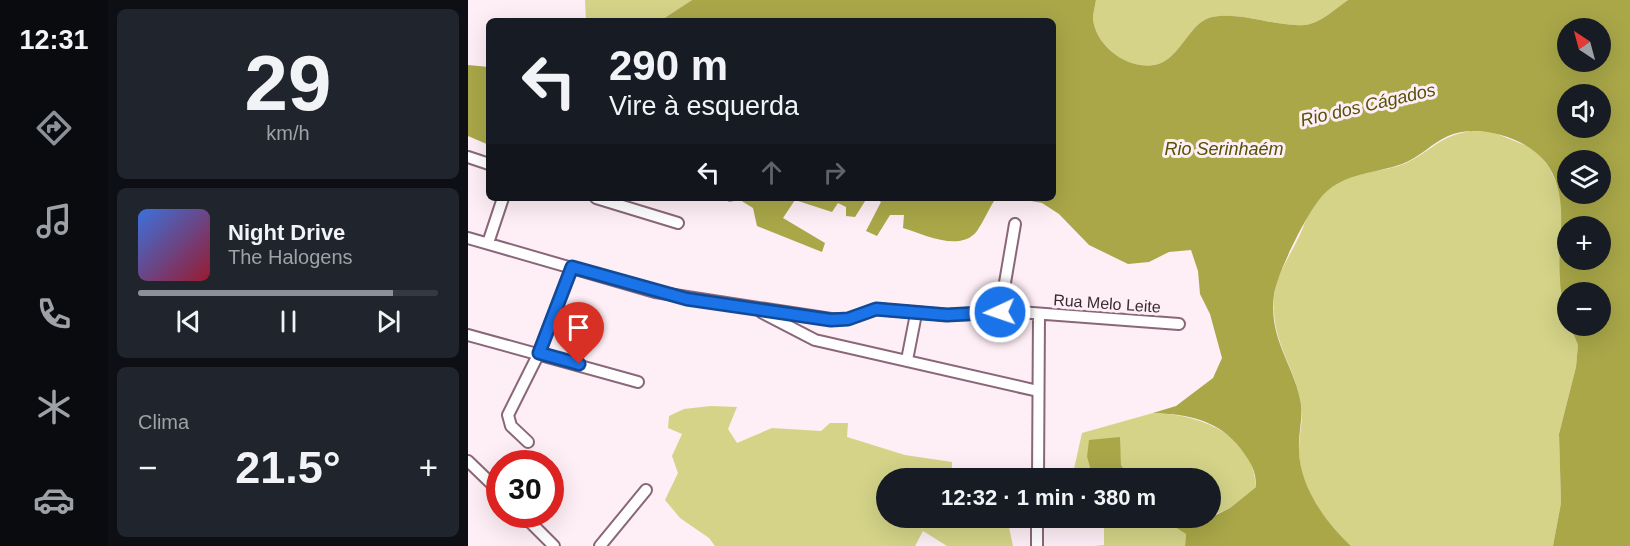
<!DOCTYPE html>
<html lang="pt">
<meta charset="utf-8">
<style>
:root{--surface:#171b24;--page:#20242c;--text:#f1f3f6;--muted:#9ea1a6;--line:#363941;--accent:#8c9099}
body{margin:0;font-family:Arial,sans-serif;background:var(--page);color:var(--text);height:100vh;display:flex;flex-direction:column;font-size:22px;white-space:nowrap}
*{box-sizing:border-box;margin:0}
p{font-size:20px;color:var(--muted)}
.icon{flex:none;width:33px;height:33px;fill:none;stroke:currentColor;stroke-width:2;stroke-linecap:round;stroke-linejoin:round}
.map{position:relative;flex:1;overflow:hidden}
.side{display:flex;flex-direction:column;gap:9px;padding:9px;background:#0d0f14;width:360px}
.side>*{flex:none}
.banner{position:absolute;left:18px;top:18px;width:570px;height:183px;border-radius:9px;box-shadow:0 6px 24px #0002;background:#171b24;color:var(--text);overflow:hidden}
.needle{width:39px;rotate:324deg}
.controls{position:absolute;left:1089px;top:18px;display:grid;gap:12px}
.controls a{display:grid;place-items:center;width:54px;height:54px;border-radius:50%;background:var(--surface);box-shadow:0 6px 24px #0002;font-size:30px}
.speed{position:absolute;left:18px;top:450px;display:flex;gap:12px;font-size:30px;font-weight:700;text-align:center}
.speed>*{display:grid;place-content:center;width:78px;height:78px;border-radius:50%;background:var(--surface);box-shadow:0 6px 24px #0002;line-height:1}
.speed .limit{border:9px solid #d22;background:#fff;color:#111}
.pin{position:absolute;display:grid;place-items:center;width:51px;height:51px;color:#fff;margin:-62px -26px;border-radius:50% 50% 50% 0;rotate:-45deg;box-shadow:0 0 6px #0007}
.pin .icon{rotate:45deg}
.me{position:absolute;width:66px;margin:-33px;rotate:267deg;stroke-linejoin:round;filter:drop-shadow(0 0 4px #0008)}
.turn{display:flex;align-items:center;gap:21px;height:126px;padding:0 24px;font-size:27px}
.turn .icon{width:78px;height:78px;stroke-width:2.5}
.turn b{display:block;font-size:42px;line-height:51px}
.lanes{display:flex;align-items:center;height:57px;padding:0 24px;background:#0003;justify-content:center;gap:30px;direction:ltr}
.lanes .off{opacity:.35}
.big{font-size:45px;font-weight:800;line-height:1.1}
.side .widget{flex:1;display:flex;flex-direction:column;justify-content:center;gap:9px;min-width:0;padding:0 21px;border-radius:9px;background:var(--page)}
.side .dial{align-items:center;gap:0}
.dial b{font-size:78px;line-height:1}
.song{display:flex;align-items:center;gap:18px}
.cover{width:72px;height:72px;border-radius:9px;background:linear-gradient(135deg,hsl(220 70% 55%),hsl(350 70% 35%))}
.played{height:6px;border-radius:3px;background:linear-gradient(90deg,var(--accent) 85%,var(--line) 85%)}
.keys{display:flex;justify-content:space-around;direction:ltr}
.heat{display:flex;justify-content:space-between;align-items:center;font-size:33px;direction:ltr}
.trip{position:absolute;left:408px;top:468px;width:345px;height:60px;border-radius:30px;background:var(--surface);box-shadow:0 6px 24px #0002;font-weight:800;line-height:60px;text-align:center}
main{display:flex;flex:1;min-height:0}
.tabs{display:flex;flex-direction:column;width:108px;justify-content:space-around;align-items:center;background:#090b0e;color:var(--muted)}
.tabs .icon{width:42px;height:42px}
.tabs .active{color:var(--accent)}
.tabs b{font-size:27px;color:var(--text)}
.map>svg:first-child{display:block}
.green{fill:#d4d388}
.water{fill:#a9a748;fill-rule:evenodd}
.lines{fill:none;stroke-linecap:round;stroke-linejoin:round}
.minor-casing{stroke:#896778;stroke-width:14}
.minor{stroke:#fff;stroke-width:10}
.route-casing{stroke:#114b97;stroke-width:15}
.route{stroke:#1a73e8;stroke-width:10}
.labels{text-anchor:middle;stroke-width:6;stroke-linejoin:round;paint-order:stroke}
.street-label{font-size:16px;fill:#392a31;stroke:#feeef5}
.water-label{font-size:18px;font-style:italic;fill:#545205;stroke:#feeef5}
</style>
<main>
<nav class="tabs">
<b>12:31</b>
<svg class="icon active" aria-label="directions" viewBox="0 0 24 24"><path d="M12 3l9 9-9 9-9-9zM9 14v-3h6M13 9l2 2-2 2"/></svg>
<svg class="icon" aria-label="music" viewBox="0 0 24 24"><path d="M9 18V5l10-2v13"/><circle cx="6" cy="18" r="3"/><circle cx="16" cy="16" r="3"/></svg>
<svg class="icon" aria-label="phone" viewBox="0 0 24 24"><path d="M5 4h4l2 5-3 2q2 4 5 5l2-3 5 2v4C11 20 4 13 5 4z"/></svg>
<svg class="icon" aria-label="climate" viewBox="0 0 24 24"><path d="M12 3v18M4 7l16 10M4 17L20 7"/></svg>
<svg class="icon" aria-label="car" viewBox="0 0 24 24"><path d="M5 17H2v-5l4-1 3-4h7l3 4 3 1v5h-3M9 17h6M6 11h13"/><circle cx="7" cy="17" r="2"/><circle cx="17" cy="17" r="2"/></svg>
</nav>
<section class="side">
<div class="widget dial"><b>29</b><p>km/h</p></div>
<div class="widget">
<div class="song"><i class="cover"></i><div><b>Night Drive</b><p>The Halogens</p></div></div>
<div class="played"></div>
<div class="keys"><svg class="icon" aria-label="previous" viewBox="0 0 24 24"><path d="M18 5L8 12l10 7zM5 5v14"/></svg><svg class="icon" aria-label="pause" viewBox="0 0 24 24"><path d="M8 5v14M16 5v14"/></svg><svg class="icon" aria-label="next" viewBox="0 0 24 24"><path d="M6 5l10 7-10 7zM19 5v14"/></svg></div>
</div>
<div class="widget"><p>Clima</p>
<div class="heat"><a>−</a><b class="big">21.5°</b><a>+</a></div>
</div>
</section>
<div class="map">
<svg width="1162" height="546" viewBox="0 0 1162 546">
<rect width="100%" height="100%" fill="#feeef5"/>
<path class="green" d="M117,0H224L192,21H118Z
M628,0H880C867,9 852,24 836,25C806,27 774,11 744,17C722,22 714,54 693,63C665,74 627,48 625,18C625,13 627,6 628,0Z
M1002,131L1024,132L1067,149L1081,167L1090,187L1095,210L1092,277L1100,326H1102L1110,345L1108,367L1091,434L1093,503L1085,546H883C857,524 830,484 831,448C831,433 836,418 833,403C826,364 803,343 806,297C808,273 825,252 834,230C837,224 839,215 843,209C851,197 864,185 877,179C898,169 922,172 942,161C968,147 971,137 1002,131Z
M243,406L269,407L260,429L269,443L304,428L353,431L362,423H380L379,437L437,455L484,462V478H418V518H539L545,546H479L455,531L447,546H247L241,538L212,518L197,500L210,473L204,456L214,434L200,428L201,416L216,409Z
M685,413C731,414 786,434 788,487L762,508L742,517V478H662L653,465L651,437L619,457L625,478H604L614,433Z
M600,518H692L718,534L717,546H626L636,545V525H600Z"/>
<path class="water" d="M224,0H628C627,6 625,13 625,18C627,48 665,74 693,63C714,54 722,22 744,17C774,11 806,27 836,25C852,24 867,9 880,0H1162V546H1085L1093,503L1091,434L1108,367L1110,345L1102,326H1132V292H1100L1099,318C1096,305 1092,291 1092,278C1089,239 1102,202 1081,167C1064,139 1011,122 980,136C964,143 951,158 934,164C906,174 878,172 856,194C840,210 809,273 806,295C800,340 827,366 833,404C835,419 830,434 831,449C831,486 858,523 883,546H717L718,534L692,518L738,520L762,508L788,487C788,470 783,463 773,449C751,420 720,414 685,413L708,406L745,378L754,358L742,314L732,294L730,271L723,250L701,252L681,262L660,264L621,245L591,214L574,203L547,198H585V21H192ZM1100,28H1132V62H1100ZM1100,94H1132V128H1100ZM1100,160H1132V194H1100ZM1100,226H1132V260H1100Z
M0,65L21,67V145L0,136Z
M256,198H399L387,217L378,216V207L370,203L364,212L327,200L315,218L357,243L354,252L289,226L285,208L272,200L261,202Z
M407,198H528C521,208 516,221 509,231C492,253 456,234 435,228L436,215H422L409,236L398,231L413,202Z
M652,437L653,465L662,478H625L619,457L621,440Z"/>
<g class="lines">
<g class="minor-casing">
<path id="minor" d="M0,157L21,164
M128,198L210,223
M0,238L187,292L363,319H380L408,309L479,315L551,312L711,324
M20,243L35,198
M293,312L347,340L570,391
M532,312L547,224
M0,335L170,382
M439,360L448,314
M60,442L43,426L40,415L71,353L104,267
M0,461L32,492
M570,478L571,314
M54,514L86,546
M132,546L178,490
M569,546V518"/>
</g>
<use href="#minor" class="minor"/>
</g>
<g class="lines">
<g class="route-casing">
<path id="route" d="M111,364L71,353L104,267L219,299L363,320L380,319L408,309L479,315L532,312"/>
</g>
<use href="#route" class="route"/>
</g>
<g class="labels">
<g class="street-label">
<text transform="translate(639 303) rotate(4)" y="6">Rua Melo Leite</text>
</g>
<g class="water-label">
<text transform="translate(900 105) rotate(-13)" y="6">Rio dos Cágados</text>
<text x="756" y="155">Rio Serinhaém</text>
</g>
</g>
</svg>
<div class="controls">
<a><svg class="needle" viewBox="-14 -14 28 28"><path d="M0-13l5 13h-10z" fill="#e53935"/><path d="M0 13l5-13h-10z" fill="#9ea1a6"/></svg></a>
<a><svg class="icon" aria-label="sound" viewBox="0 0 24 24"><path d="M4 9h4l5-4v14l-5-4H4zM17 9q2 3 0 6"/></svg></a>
<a><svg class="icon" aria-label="layers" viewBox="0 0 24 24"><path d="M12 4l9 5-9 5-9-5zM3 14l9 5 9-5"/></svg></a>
<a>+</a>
<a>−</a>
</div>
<div class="speed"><div class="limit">30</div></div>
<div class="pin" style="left:111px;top:364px;background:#d93025"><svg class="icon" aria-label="arrive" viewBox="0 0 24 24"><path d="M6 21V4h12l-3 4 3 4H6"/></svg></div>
<svg class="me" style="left:532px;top:312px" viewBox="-20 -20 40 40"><circle r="17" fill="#1a73e8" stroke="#fff" stroke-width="3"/><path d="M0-11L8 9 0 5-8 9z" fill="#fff"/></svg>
<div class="trip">12:32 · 1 min · 380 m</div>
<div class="banner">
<div class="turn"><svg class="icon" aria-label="left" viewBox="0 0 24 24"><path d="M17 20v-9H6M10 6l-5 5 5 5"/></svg><div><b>290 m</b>Vire à esquerda</div></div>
<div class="lanes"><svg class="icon" aria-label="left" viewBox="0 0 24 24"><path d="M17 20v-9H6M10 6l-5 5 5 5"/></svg><svg class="icon off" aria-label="ahead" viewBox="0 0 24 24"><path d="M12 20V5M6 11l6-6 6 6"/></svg><svg class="icon off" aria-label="right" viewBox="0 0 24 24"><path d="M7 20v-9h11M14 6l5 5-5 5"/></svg></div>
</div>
</div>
</main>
